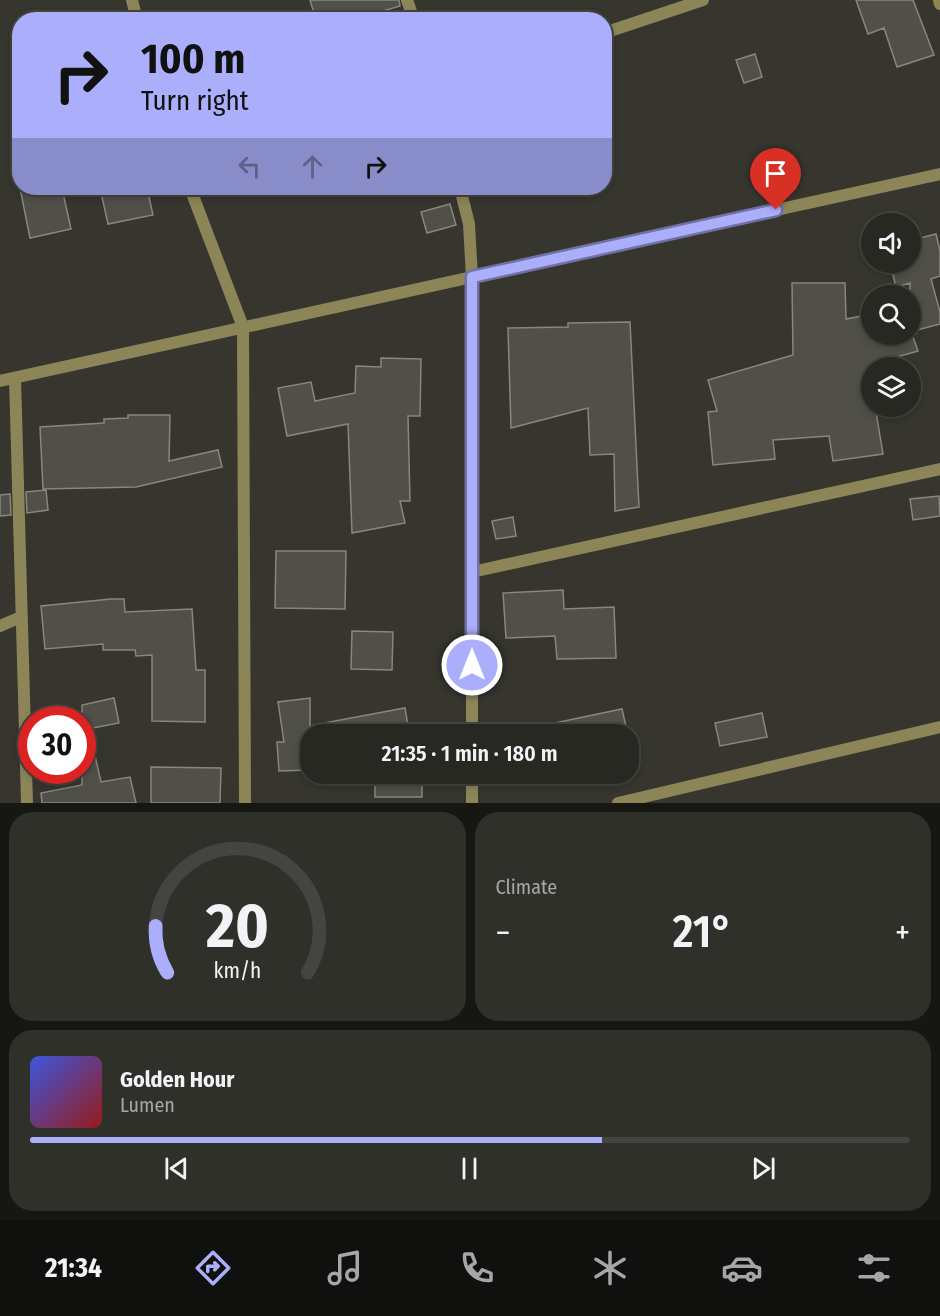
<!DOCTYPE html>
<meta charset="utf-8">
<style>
:root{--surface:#282822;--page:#30302a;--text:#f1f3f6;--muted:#a5a6a5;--line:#444440;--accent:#abaffb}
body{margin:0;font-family:"Fira Sans Condensed",sans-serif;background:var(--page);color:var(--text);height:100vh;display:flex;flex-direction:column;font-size:22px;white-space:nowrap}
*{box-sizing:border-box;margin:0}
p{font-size:20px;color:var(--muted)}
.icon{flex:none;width:33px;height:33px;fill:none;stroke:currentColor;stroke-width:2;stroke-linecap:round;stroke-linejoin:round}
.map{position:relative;height:803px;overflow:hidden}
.details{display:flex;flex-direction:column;gap:9px;padding:9px;background:#161613;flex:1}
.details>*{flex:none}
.hud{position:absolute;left:12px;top:12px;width:600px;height:183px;border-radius:24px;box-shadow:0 3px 9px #0003,0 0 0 2px var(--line);background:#abaffb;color:#111;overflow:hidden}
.buttons{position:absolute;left:861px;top:213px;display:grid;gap:12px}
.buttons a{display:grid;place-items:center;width:60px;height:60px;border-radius:50%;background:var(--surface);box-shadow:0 3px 9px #0003,0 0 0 2px var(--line);font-size:30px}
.speed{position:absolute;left:18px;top:706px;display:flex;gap:12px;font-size:30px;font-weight:700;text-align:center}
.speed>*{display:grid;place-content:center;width:78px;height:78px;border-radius:50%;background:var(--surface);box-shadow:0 3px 9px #0003,0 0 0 2px var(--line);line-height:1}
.speed .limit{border:9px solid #d22;background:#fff;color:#111}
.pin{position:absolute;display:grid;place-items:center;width:51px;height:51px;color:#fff;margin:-62px -26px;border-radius:50% 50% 50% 0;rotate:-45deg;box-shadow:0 0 6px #0007}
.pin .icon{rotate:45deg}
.me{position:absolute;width:66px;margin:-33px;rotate:0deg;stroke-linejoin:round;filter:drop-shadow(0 0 4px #0008)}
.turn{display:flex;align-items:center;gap:21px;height:126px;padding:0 30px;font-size:27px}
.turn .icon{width:78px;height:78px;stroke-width:2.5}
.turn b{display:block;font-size:42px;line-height:51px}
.lanes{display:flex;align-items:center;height:57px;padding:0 30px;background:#0003;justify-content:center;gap:30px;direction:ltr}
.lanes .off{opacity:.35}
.big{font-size:45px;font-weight:600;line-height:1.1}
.details .tile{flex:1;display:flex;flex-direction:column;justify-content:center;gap:9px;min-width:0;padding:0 21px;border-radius:24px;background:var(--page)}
.details .dial{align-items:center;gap:0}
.dial svg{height:156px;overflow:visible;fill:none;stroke:var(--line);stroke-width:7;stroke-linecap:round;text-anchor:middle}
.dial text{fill:var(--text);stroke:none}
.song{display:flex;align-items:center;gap:18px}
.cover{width:72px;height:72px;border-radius:9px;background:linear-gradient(135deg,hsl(230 70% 55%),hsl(0 70% 35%))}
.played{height:6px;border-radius:3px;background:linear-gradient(90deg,var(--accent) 65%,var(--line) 65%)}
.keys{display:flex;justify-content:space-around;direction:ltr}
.heat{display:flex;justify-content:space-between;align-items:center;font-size:33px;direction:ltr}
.details .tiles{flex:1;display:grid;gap:9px;grid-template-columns:1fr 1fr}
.tile:last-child{grid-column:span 2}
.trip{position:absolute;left:300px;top:724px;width:339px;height:60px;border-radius:24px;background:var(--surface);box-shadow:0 3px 9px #0003,0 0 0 2px var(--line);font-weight:600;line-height:60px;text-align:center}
.tabs{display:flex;height:96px;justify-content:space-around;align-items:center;background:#10100e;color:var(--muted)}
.tabs .icon{width:42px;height:42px}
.tabs .current{color:var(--accent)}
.tabs b{font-size:27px;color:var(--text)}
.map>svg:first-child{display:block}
.building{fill:#504f48;stroke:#88877f;stroke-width:1.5}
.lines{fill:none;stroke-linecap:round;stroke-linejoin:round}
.street{stroke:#8c8558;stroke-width:12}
.route-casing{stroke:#6f72a3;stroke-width:15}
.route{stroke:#abaffb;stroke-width:10}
</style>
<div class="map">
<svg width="940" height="803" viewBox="0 0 940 803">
<rect width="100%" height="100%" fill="#36352e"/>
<path class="building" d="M310,0H399L400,6L352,20H316Z
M856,0H913L934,55L897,67L884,28L868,34Z
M755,54L762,77L744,83L736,60Z
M20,188H62L71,229L30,238Z
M100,188H147L153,215L108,224Z
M450,204L456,225L427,233L421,212Z
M910,226H917L920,238L936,234L940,251V276L931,279L940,312V324L910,332V283L896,287L890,262H910Z
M792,283H845L846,319L872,314V334H912L918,351L872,364V406H875L883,454L833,461L829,436L773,440L775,459L713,465L708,412L717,411L708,380L793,355Z
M630,322L639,507L615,511L614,454L590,455L588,408L511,428L508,328L568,327V323Z
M381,358L421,359L420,416H408L410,501H400L405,523L352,533L348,424L287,436L278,388L311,382L315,401L355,393L356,366L381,367Z
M128,415H170L169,461L218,450L222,467L136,487L43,489L40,427L104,423V419L128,418Z
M46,490L48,510L27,513L26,492Z
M10,494L11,515L0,516V495Z
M939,496L940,516L913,520L910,499Z
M513,517L516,536L496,539L492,521Z
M276,551H346L345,609L275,608Z
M563,590L564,609L614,607L616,658L557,659L555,636L506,638L503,593Z
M111,599H124L125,612L192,609L196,670H205V722L152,721V655L136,656L135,650H103V644L45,649L41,606Z
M352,631L393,632L392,670L351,669Z
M114,698L119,723L82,730V705Z
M310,698V770L279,771L277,742H284L278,702Z
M405,708L409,732L392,735H313V725Z
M622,709L628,735H541L540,726Z
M762,713L767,737L720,746L715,723Z
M91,738L101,782L130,777L136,803H42L41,793L82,785V739Z
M151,767L221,768L220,803H151Z
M375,774H422V797H375Z"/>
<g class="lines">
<path class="street" d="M132,0L137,20
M407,0L414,20
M939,0L940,4
M604,33L703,0
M190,188L243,327L245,803
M460,188L469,224L472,277V735
M15,378L27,803
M0,381L940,174
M472,572L940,469
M0,626L21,617
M472,803V774
M618,803L940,727"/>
</g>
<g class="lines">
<g class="route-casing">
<path id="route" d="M472,665V277L776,210"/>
</g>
<use href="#route" class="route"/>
</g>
</svg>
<div class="buttons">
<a><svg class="icon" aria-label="sound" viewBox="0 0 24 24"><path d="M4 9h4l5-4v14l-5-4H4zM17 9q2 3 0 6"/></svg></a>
<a><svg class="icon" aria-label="search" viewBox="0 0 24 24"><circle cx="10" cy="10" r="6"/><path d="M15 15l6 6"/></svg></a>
<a><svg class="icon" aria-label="layers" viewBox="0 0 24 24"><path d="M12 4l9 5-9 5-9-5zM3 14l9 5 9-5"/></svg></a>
</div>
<div class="speed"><div class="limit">30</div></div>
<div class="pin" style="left:776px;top:210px;background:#d93025"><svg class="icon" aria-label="arrive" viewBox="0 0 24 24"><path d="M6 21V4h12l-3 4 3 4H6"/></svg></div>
<svg class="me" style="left:472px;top:665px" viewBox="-20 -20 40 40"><circle r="17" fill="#abaffb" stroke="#fff" stroke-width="3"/><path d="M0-11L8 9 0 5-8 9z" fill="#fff"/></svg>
<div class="trip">21:35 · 1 min · 180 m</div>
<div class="hud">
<div class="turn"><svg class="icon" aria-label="right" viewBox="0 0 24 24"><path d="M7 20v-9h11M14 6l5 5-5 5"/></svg><div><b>100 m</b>Turn right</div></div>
<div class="lanes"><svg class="icon off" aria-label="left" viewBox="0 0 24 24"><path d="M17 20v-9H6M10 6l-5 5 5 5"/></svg><svg class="icon off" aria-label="ahead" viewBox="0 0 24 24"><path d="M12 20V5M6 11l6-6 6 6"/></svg><svg class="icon" aria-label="right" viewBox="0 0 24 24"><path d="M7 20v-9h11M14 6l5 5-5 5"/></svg></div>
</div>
</div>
<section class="details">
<div class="tiles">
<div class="tile dial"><svg viewBox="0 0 100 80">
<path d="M14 69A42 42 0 1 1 86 69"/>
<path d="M14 69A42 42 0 0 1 8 45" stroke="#abaffb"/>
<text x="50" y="56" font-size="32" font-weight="700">20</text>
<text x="50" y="72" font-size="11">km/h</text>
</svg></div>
<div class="tile"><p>Climate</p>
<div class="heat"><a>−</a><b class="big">21°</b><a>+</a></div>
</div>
<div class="tile">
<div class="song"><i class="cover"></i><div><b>Golden Hour</b><p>Lumen</p></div></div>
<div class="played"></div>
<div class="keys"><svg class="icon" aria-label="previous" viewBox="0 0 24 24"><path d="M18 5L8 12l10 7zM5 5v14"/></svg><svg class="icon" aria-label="pause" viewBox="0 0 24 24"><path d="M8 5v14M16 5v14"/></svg><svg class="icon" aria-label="next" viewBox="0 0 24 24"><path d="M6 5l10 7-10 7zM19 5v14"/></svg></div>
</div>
</div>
</section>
<nav class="tabs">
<b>21:34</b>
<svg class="icon current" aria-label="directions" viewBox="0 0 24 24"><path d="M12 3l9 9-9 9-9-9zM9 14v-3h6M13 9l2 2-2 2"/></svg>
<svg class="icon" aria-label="music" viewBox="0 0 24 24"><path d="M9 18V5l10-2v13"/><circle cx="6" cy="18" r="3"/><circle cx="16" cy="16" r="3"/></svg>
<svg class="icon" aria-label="phone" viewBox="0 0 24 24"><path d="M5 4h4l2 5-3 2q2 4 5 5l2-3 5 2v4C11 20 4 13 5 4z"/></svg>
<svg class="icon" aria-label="climate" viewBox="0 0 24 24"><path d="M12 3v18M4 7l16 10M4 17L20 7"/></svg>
<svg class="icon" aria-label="car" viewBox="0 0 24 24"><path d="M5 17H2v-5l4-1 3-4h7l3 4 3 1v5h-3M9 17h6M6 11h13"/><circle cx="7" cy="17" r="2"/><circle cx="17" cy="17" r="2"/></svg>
<svg class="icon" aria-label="filters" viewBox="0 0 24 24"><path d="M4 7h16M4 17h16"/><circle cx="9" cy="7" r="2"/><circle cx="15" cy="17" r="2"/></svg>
</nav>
